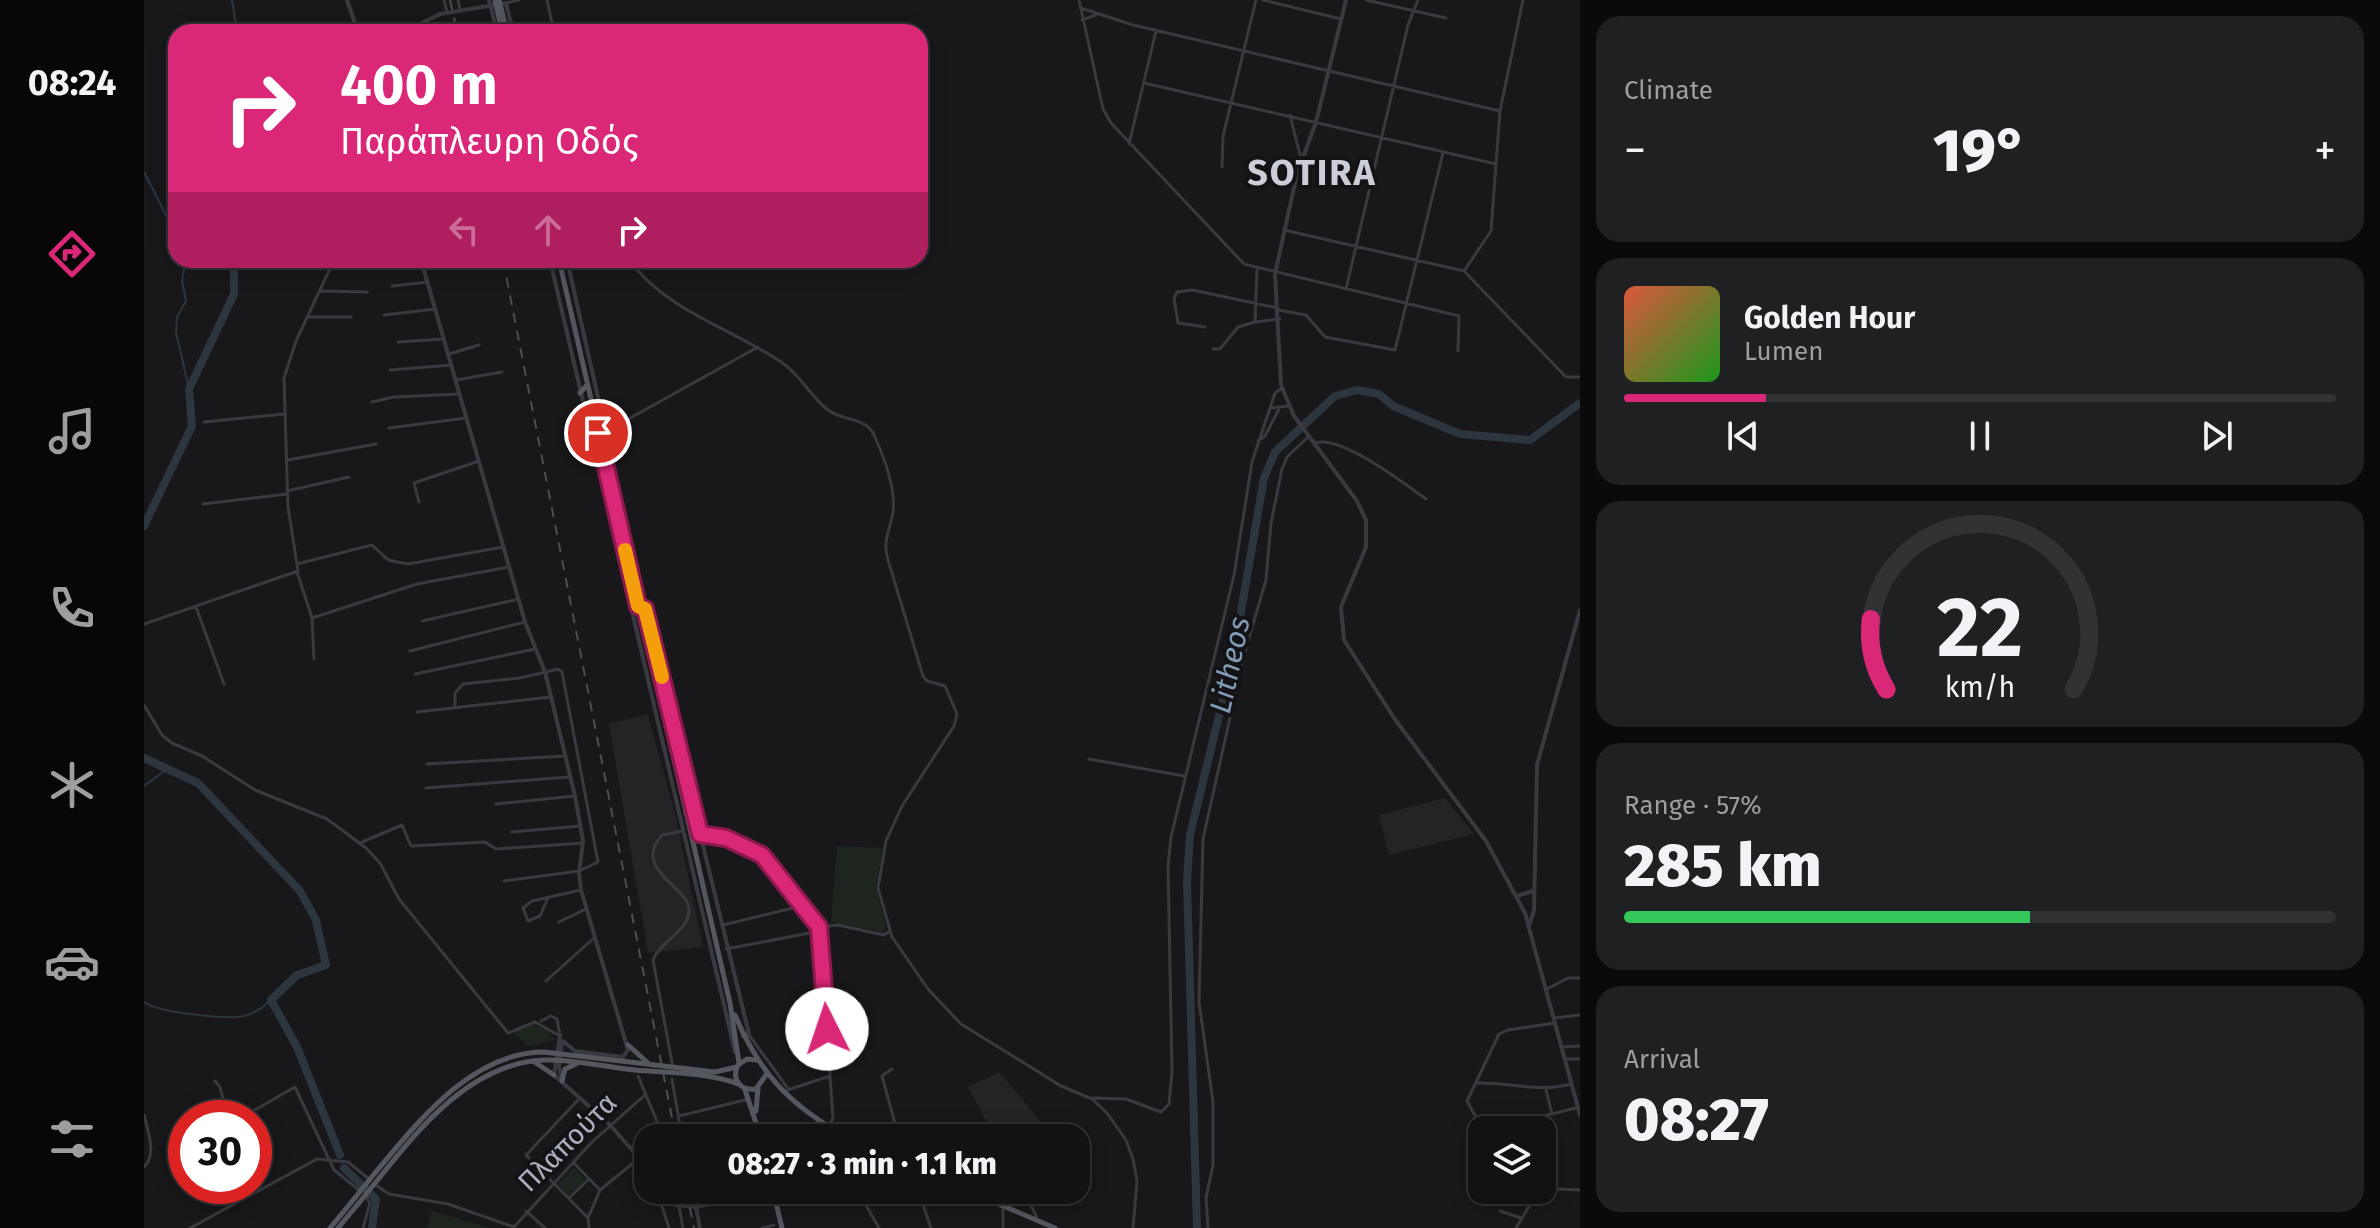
<!DOCTYPE html>
<meta charset="utf-8">
<style>
:root{--surface:#121214;--page:#1f2022;--text:#f1f3f6;--muted:#9c9ea0;--line:#313234;--accent:#db2777}
body{margin:0;font-family:"Fira Sans",sans-serif;background:var(--page);color:var(--text);height:100vh;display:flex;flex-direction:column;font-size:30px;white-space:nowrap}
*{box-sizing:border-box;margin:0}
p{font-size:26px;color:var(--muted)}
.icon{flex:none;width:44px;height:44px;fill:none;stroke:currentColor;stroke-width:2;stroke-linecap:round;stroke-linejoin:round}
.map{position:relative;flex:1;overflow:hidden}
.panel{display:flex;flex-direction:column;gap:16px;padding:16px;background:#0a0a0b;width:800px}
.panel>*{flex:none}
.banner{position:absolute;left:24px;top:24px;width:760px;height:244px;border-radius:24px;box-shadow:0 4px 20px #0003,0 0 0 2px var(--line);background:#db2777;color:#fff;overflow:hidden}
.tools{position:absolute;left:1324px;top:1116px;display:grid;gap:16px}
.tools a{display:grid;place-items:center;width:88px;height:88px;border-radius:16px;background:var(--surface);box-shadow:0 4px 20px #0003,0 0 0 2px var(--line);font-size:40px}
.speed{position:absolute;left:24px;top:1100px;display:flex;gap:16px;font-size:40px;font-weight:700;text-align:center}
.speed>*{display:grid;place-content:center;width:104px;height:104px;border-radius:50%;background:var(--surface);box-shadow:0 4px 20px #0003,0 0 0 2px var(--line);line-height:1}
.speed .limit{border:12px solid #d22;background:#fff;color:#111}
.pin{position:absolute;display:grid;place-items:center;width:68px;height:68px;color:#fff;margin:-34px;border:4px solid #fff;border-radius:50%;box-shadow:0 2px 8px #0007}
.me{position:absolute;width:88px;margin:-44px;rotate:356deg;stroke-linejoin:round;filter:drop-shadow(0 0 6px #0008)}
.turn{display:flex;align-items:center;gap:28px;height:168px;padding:0 40px;font-size:36px}
.turn .icon{width:104px;height:104px;stroke-width:2.5}
.turn b{display:block;font-size:56px;line-height:68px}
.lanes{display:flex;align-items:center;height:76px;padding:0 40px;background:#0003;justify-content:center;gap:40px;direction:ltr}
.lanes .off{opacity:.35}
.big{font-size:60px;font-weight:800;line-height:1.1}
.panel .tile{flex:1;display:flex;flex-direction:column;justify-content:center;gap:12px;min-width:0;padding:0 28px;border-radius:24px;background:var(--page)}
.panel .dial{align-items:center;gap:0}
.dial svg{height:208px;overflow:visible;fill:none;stroke:var(--line);stroke-width:7;stroke-linecap:round;text-anchor:middle}
.dial text{fill:var(--text);stroke:none}
.song{display:flex;align-items:center;gap:24px}
.cover{width:96px;height:96px;border-radius:12px;background:linear-gradient(135deg,hsl(10 70% 55%),hsl(120 70% 35%))}
.played{height:8px;border-radius:4px;background:linear-gradient(90deg,var(--accent) 20%,var(--line) 20%)}
.keys{display:flex;justify-content:space-around;direction:ltr}
.heat{display:flex;justify-content:space-between;align-items:center;font-size:44px;direction:ltr}
.charge{height:12px;border-radius:6px;background:linear-gradient(90deg,#34c759 57%,var(--line) 0)}
.trip{position:absolute;left:490px;top:1124px;width:456px;height:80px;border-radius:24px;background:var(--surface);box-shadow:0 4px 20px #0003,0 0 0 2px var(--line);font-weight:800;line-height:80px;text-align:center}
main{display:flex;flex:1;min-height:0}
.tabs{display:flex;flex-direction:column;width:144px;justify-content:space-around;align-items:center;background:#070708;color:var(--muted)}
.tabs .icon{width:56px;height:56px}
.tabs .current{color:var(--accent)}
.tabs b{font-size:36px;color:var(--text)}
.map>svg:first-child{display:block}
.built{fill:#242427}
.green{fill:#1e251f}
.lines{fill:none;stroke-linecap:round;stroke-linejoin:round}
.stream{stroke:#2d363f;stroke-width:2}
.river{stroke:#2d363f;stroke-width:8}
.minor{stroke:#393a3f;stroke-width:3}
.tertiary{stroke:#393a3f;stroke-width:4}
.primary{stroke:#55575e;stroke-width:5}
.rail{stroke:#4c4e54;stroke-width:2;stroke-dasharray:10 8;stroke-linecap:butt}
.primary-bridge{stroke:#55575e;stroke-width:5}
.route-casing{stroke:#8e194d;stroke-width:20}
.route{stroke:#db2777;stroke-width:14}
.slow{stroke:#f59e0b;stroke-width:14}
.labels{text-anchor:middle;stroke-width:8;stroke-linejoin:round;paint-order:stroke}
.street-label{font-size:28px;fill:#aaaeba;stroke:#131315}
.water-label{font-size:30px;font-style:italic;fill:#819bb5;stroke:#131315}
.district-label{font-size:36px;font-weight:bold;letter-spacing:2px;fill:#cbced6;stroke:#131315}
</style>
<main>
<nav class="tabs">
<b>08:24</b>
<svg class="icon current" aria-label="directions" viewBox="0 0 24 24"><path d="M12 3l9 9-9 9-9-9zM9 14v-3h6M13 9l2 2-2 2"/></svg>
<svg class="icon" aria-label="music" viewBox="0 0 24 24"><path d="M9 18V5l10-2v13"/><circle cx="6" cy="18" r="3"/><circle cx="16" cy="16" r="3"/></svg>
<svg class="icon" aria-label="phone" viewBox="0 0 24 24"><path d="M5 4h4l2 5-3 2q2 4 5 5l2-3 5 2v4C11 20 4 13 5 4z"/></svg>
<svg class="icon" aria-label="climate" viewBox="0 0 24 24"><path d="M12 3v18M4 7l16 10M4 17L20 7"/></svg>
<svg class="icon" aria-label="car" viewBox="0 0 24 24"><path d="M5 17H2v-5l4-1 3-4h7l3 4 3 1v5h-3M9 17h6M6 11h13"/><circle cx="7" cy="17" r="2"/><circle cx="17" cy="17" r="2"/></svg>
<svg class="icon" aria-label="filters" viewBox="0 0 24 24"><path d="M4 7h16M4 17h16"/><circle cx="9" cy="7" r="2"/><circle cx="15" cy="17" r="2"/></svg>
</nav>
<div class="map">
<svg width="1436" height="1228" viewBox="0 0 1436 1228">
<rect width="100%" height="100%" fill="#18181a"/>
<path class="built" d="M504,714L532,817L559,947L504,953L465,724Z
M1301,798L1330,834L1245,855L1235,815Z
M855,1072L901,1126L908,1138H851L824,1087Z"/>
<path class="green" d="M693,846L739,848L732,887L742,926L739,932L687,922Z
M386,1023L402,1030L411,1040L384,1046L369,1032Z
M430,1167L442,1180L424,1195L414,1184Z
M288,1211L347,1228H283Z"/>
<g class="lines">
<path class="stream" d="M88,32L92,25L88,0
M0,172L21,213L32,247
M42,260L38,281L42,301L33,317L32,332L45,389
M0,786L23,769
M0,1002C12,1012 82,1020 100,1016C110,1013 120,1007 127,1000"/>
<path class="river" d="M0,526L48,426L45,389L90,294V260
M0,758L54,783L156,891L172,920L182,965L153,975L127,1000L153,1047L196,1155
M200,1168L232,1199L228,1228
M1053,1228L1043,881L1046,835L1089,658L1120,478L1131,452L1191,396L1213,390L1235,394L1249,406L1316,434L1386,440L1436,403"/>
<path class="minor" d="M300,0L303,12
M314,0L316,10
M403,0L410,32
M935,0L959,109L967,123L1100,264L1315,316L1314,351
M1119,0L1197,19
M1222,0L1302,18
M362,3L375,0
M937,8L989,25L1356,111
M938,20L952,15
M1000,83L1352,164
M1146,115L1157,159
M985,144L1012,31
M1078,167L1079,136L1112,0
M1140,230L1320,271L1422,377H1436
M485,260C524,312 585,327 637,362C656,374 666,396 684,410C698,421 722,417 730,435C740,457 752,489 749,512C746,531 738,541 744,560L779,676L783,681L801,686L813,714L810,726L758,806L742,841L734,888L748,937L784,989L817,1024L917,1086L948,1099L963,1113L982,1140L989,1159L993,1181L989,1228
M1320,271L1347,231L1356,111L1379,0
M248,286L284,282
M1202,289L1264,25L1274,0
M177,291L223,292
M1134,310L1162,315L1181,337L1251,350L1299,153
M240,315L292,309
M164,317H207
M1111,322L1136,319
M1061,327L1034,323L1030,298L1033,292L1048,290L1134,308
M254,342L300,339
M1069,349H1076L1094,327L1111,322L1113,269
M305,354L335,345
M246,370L308,365
M312,380L358,372
M228,402L250,397L315,394
M1126,408L1144,406
M60,422L140,414
M245,428L322,418
M461,432L614,347
M1114,441L1121,436L1135,409
M1171,443C1196,434 1260,483 1282,499
M144,460L232,444
M143,491L205,477
M275,502L270,483L335,461
M59,504L143,494
M153,564L228,545L244,560L264,564L359,547
M153,572L168,618L170,659
M52,607L80,684
M168,618L273,584L365,567
M278,621L375,599
M0,624L154,571L144,507L140,378L152,341L190,260
M266,651L381,622
M271,674L391,649
M0,705L18,735L28,743L58,756L111,790L183,819L222,848L236,863L255,899L364,1033L391,1022L416,1036
M311,706V693L319,684L376,678L414,669L418,672L454,862L435,871L360,881
M273,712L407,697
M945,759L1040,776
M283,764L421,756
M282,788L425,777
M352,804L431,796
M368,832L436,826
M556,834L582,838L615,853L676,929L689,1119L674,1138
M218,842L258,825L267,846L341,842L352,849L439,843
M404,898L396,916L384,921L379,908L388,901L437,890
M415,922L442,909
M579,925L657,906
M677,927L694,925L740,935L746,931
M582,949L676,931
M402,981L450,938
M1403,989L1424,978H1436
M1410,1018L1436,1015
M397,1021L407,1016L413,1019L416,1036
M605,1035L645,1090
M1417,1047L1436,1046
M1421,1059H1436
M529,1068L509,960C516,940 552,928 544,904C538,886 489,867 518,835L538,831
M748,1069L738,1076L755,1138
M494,1076L520,1138
M528,1079L538,1138
M71,1081L76,1087L84,1118
M1333,1083C1367,1082 1393,1093 1427,1084
M644,1090L686,1076
M1402,1090L1408,1114
M949,1098L982,1099L1017,1112L1025,1104L1028,1072L1024,866L1027,837L1090,575L1108,462L1131,393L1138,388
M435,1099L382,1155L444,1218L445,1228
M0,1115C4,1131 13,1155 0,1167
M535,1116L605,1099
M97,1118L151,1087L190,1170L215,1190
M1339,1130L1323,1101L1355,1034L1364,1030L1411,1023
M1343,1130L1436,1107
M758,1138L792,1127
M429,1162L456,1190
M230,1184L245,1194L304,1204L370,1227
M513,1190L525,1228
M532,1190L539,1228
M549,1190L552,1207
M718,1190L719,1200L735,1228
M774,1190L787,1228
M425,1198L445,1179
M854,1202C878,1191 886,1198 894,1221
M382,1211L401,1228
M1356,1211L1377,1218
M444,1218L456,1190L494,1159
M370,1227L447,1143L502,1094
M46,1228L173,1159L204,1162L225,1179
M219,1228L226,1203L221,1195
M618,1228L630,1225
M859,1228V1206
M1064,1228L1062,1198L1069,1165V1102L1055,1002L1059,839L1100,655L1122,580L1127,523L1138,469L1143,457L1165,436
M1372,1228L1392,1195L1416,1189L1436,1190"/>
<path class="tertiary" d="M203,0L214,32
M345,0L353,32
M1202,0L1172,122L1153,174L1131,274L1137,385L1150,416L1213,501L1222,520V547L1197,607L1200,640L1250,718L1342,841L1381,913L1436,1115
M362,3L369,32
M260,32L296,14L362,3
M277,260L381,622L401,672L431,796L439,841L435,873L437,890L484,1050L479,1057L431,1051L419,1041
M406,260L591,1052
M423,260L510,645L605,1034L599,1036
M1373,896L1389,891
M1386,923L1390,910L1393,765L1436,610
M416,1036L410,1075L466,1125L504,1168
M418,1081L415,1067L418,1043
M519,1190L531,1205L552,1207L630,1190
M552,1207L556,1228"/>
<path class="primary" d="M351,0L358,32
M355,0L363,32
M415,260L586,1003L595,1063
M436,393L443,385
M494,606L501,609
M591,1015C616,1075 647,1106 704,1138
M484,1045L504,1063
M612,1060L603,1059L594,1065C587,1079 596,1091 612,1089L622,1075
M389,1061L410,1075
M418,1081L421,1069L432,1064
M601,1090L617,1138
M612,1111L614,1088
M231,1173C273,1123 327,1052 400,1052L571,1072L593,1067
M236,1177C277,1126 328,1063 400,1060C429,1059 462,1067 491,1070C524,1073 563,1072 594,1084
M629,1190L638,1228
M822,1190L911,1228
M186,1228L210,1199
M194,1228L214,1204"/>
<path class="rail" d="M306,0L313,32
M359,260L532,1138
M542,1190L550,1228"/>
<path class="primary-bridge" d="M210,1199L231,1173
M214,1204L236,1177"/>
</g>
<g class="lines">
<g class="route-casing">
<path id="route" d="M454,433L494,606L501,609L556,834L582,838L618,855L675,927L683,1029"/>
</g>
<use href="#route" class="route"/>
<path class="slow" d="M481,550L494,606L501,609L518,677"/>
</g>
<g class="labels">
<g class="street-label">
<text transform="translate(423 1142) rotate(-45)" y="10">Πλαπούτα</text>
</g>
<g class="water-label">
<text transform="translate(1086 665) rotate(-78)" y="10">Litheos</text>
</g>
<g class="district-label">
<text x="1168" y="185">SOTIRA</text>
</g>
</g>
</svg>
<div class="tools">
<a><svg class="icon" aria-label="layers" viewBox="0 0 24 24"><path d="M12 4l9 5-9 5-9-5zM3 14l9 5 9-5"/></svg></a>
</div>
<div class="speed"><div class="limit">30</div></div>
<div class="pin" style="left:454px;top:433px;background:#d93025"><svg class="icon" aria-label="arrive" viewBox="0 0 24 24"><path d="M6 21V4h12l-3 4 3 4H6"/></svg></div>
<svg class="me" style="left:683px;top:1029px" viewBox="-20 -20 40 40"><circle r="19" fill="#fff"/><path d="M0-13L10 11 0 6-10 11z" fill="#db2777"/></svg>
<div class="trip">08:27 · 3 min · 1.1 km</div>
<div class="banner">
<div class="turn"><svg class="icon" aria-label="right" viewBox="0 0 24 24"><path d="M7 20v-9h11M14 6l5 5-5 5"/></svg><div><b>400 m</b>Παράπλευρη Οδός</div></div>
<div class="lanes"><svg class="icon off" aria-label="left" viewBox="0 0 24 24"><path d="M17 20v-9H6M10 6l-5 5 5 5"/></svg><svg class="icon off" aria-label="ahead" viewBox="0 0 24 24"><path d="M12 20V5M6 11l6-6 6 6"/></svg><svg class="icon" aria-label="right" viewBox="0 0 24 24"><path d="M7 20v-9h11M14 6l5 5-5 5"/></svg></div>
</div>
</div>
<section class="panel">
<div class="tile"><p>Climate</p>
<div class="heat"><a>−</a><b class="big">19°</b><a>+</a></div>
</div>
<div class="tile">
<div class="song"><i class="cover"></i><div><b>Golden Hour</b><p>Lumen</p></div></div>
<div class="played"></div>
<div class="keys"><svg class="icon" aria-label="previous" viewBox="0 0 24 24"><path d="M18 5L8 12l10 7zM5 5v14"/></svg><svg class="icon" aria-label="pause" viewBox="0 0 24 24"><path d="M8 5v14M16 5v14"/></svg><svg class="icon" aria-label="next" viewBox="0 0 24 24"><path d="M6 5l10 7-10 7zM19 5v14"/></svg></div>
</div>
<div class="tile dial"><svg viewBox="0 0 100 80">
<path d="M14 69A42 42 0 1 1 86 69"/>
<path d="M14 69A42 42 0 0 1 8 42" stroke="#db2777"/>
<text x="50" y="56" font-size="32" font-weight="700">22</text>
<text x="50" y="72" font-size="11">km/h</text>
</svg></div>
<div class="tile"><p>Range · 57%</p><b class="big">285 km</b><div class="charge"></div></div>
<div class="tile"><p>Arrival</p><b class="big">08:27</b></div>
</section>
</main>
